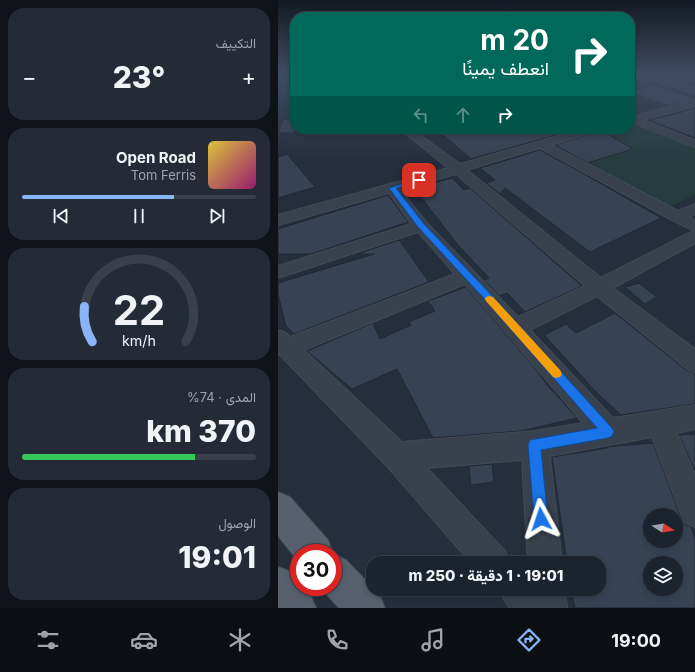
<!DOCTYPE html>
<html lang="ar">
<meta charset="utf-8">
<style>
:root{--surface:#1b232e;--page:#242b36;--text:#f1f3f6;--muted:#a0a4aa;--line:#39404a;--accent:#8ab4f8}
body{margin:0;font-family:Inter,Vazirmatn,sans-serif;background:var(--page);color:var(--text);direction:rtl;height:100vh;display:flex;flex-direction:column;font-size:15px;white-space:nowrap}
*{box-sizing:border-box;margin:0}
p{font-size:13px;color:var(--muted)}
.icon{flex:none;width:22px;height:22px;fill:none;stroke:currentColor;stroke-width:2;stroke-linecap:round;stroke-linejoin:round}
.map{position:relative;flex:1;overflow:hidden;direction:ltr}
.side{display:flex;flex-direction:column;gap:8px;padding:8px;background:#0f1319;width:278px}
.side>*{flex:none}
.hud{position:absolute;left:12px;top:12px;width:345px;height:122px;border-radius:16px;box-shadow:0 2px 6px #0003,0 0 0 1px var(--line);direction:rtl;background:#00695c;color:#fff;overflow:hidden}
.needle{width:26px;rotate:102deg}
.fabs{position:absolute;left:365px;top:508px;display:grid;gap:8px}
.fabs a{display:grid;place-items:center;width:40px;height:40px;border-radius:50%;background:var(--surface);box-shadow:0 2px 6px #0003,0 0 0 1px var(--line);font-size:20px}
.speed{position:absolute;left:12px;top:544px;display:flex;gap:8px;font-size:20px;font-weight:700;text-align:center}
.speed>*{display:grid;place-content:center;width:52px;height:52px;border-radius:50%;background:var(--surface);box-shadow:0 2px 6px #0003,0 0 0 1px var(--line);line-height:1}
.speed .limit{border:6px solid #d22;background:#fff;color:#111}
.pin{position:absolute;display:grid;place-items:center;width:34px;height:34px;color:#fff;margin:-17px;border-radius:8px;box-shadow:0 2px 6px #0006}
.me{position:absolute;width:44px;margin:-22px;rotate:355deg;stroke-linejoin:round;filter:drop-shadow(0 0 3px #0008)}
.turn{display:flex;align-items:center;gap:14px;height:84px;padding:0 20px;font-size:18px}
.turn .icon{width:52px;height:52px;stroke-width:2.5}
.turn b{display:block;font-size:28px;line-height:34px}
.lanes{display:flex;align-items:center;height:38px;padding:0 20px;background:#0003;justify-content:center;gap:20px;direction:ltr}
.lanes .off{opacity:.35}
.big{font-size:30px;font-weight:800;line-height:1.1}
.side .card{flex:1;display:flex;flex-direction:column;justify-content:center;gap:6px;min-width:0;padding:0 14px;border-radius:16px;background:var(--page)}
.side .dial{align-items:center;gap:0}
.dial svg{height:104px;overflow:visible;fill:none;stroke:var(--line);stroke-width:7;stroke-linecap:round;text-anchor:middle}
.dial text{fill:var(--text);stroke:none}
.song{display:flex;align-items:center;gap:12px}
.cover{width:48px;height:48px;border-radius:6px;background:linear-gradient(135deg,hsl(50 70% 55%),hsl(320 70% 35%))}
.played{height:4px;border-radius:2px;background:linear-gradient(90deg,var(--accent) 65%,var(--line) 65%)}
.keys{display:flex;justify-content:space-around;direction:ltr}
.heat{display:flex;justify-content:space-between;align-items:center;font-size:22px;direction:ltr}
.charge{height:6px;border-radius:3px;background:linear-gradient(90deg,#34c759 74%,var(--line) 0)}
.trip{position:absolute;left:88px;top:556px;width:240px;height:40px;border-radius:16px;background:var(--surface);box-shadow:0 2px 6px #0003,0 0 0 1px var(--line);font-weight:800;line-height:40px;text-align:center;direction:rtl}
.tabs{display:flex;height:64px;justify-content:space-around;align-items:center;background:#0b0e12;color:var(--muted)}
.tabs .icon{width:28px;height:28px}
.tabs .current{color:var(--accent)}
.tabs b{font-size:18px;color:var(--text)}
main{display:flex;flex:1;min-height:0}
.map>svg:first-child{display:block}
.green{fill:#263c3f}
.building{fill:#364354;stroke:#1f2835;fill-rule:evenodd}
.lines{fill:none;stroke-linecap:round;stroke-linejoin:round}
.minor-casing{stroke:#414a57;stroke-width:2}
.major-casing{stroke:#414a57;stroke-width:2}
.minor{fill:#38414e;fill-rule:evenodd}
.major{fill:#56606e;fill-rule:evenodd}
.route{fill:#1a73e8;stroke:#114b97}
.slow{fill:#f59e0b}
</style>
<main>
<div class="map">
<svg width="417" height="608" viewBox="0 0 417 608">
<rect width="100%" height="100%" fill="#242f3e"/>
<path class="green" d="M352,120L417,144V195L388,209L304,165L347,148L314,130L352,129Z"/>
<path class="building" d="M377,85L417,98V99L389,106L353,92Z
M417,108V138L371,120L405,112L404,111Z
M17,119V133H0L5,120Z
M182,129H299L193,159L163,133Z
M321,129L355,149L310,163L277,145L319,132Z
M262,150L301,171L383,218L312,252L227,188L222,194L208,183L217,180L202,168Z
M9,154L37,187L0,198V157Z
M174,178L186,190L192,188L304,286L247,312L229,293L222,296L206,280L211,278L180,245L136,188Z
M110,195L130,222L33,254H0V229Z
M121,240L151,282L16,334L8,326L0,294V283L96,254H79Z
M361,283L379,297L367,304L347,287Z
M188,287L256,367L273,390H274L299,418L243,431L155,438L119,369L74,389L29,351L95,323L102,339L133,325L131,322L157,311L150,301Z
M337,313L408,370L417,373V404L343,415L319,393L266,335L288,324L298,333Z
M417,434V471L401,435Z
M375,443L405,523L413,527L417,538V608H297L293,589H321V563H289L274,457L329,448L328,447ZM372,515H398V541H372ZM372,563H398V589H372Z
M214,464L216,482L193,485L191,466Z"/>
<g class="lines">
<g class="minor-casing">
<path id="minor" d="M358,74H371L417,88V94Z
M417,100V106L365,120L417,140V147L354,122L352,123V115L356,116Z
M122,129H134L182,164L304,129H320L319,131L273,145L400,211L417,204V214L411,217L417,220V231L394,220L262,148L189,170L323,278L411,233L417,231V243L335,288L417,349V372L409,369L319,296L252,330L335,418L417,405V429L399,433L417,475V527L406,522L374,437L272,456L284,563H250L244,460L149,468L227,551L232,563H193L109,466L0,353V330L8,333L12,337L177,274L140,232L0,278V266L133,224L111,193L0,225V215L170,168ZM178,174L307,286L240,317L149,223L122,190ZM187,284L305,423L257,431L124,442L26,350Z
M221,589H287L289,608H232L227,601Z"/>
</g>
<g class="major-casing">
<path id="major" d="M0,492L12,497L50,540L55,553V554L21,553V562L0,536Z
M55,554L68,560L101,594L107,608H61L42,587H55Z
M0,567L14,572L21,581V587H26L32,594L38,608H0Z"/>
</g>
<use href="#minor" class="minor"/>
<use href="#major" class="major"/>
</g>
<linearGradient id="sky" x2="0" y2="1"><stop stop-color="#141a22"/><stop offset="0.47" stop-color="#3f4d63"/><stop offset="1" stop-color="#3f4d63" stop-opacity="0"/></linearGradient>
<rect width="417" height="159" fill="url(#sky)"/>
<path class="route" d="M141,179L144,180L143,182L118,188L146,224L218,300L334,428L336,432L334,436L330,438L263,450L270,519L268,524L263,526L258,524L256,519L250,445L252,440L319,428L212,305L140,227L111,188Z"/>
<path class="slow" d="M211,296L215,297L282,370L284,374L282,377L278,378L275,377L208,301L207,299L208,297Z"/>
</svg>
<div class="fabs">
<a><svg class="needle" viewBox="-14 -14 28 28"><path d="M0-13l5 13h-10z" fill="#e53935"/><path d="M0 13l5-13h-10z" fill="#a0a4aa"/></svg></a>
<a><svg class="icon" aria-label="layers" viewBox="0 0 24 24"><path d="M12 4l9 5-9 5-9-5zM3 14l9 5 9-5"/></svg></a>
</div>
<div class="speed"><div class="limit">30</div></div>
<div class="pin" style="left:141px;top:180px;background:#d93025"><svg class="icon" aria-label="arrive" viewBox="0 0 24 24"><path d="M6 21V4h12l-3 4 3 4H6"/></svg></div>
<svg class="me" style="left:263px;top:519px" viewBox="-20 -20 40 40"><path d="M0-17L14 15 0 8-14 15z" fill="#1a73e8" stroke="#fff" stroke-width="4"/></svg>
<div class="trip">19:01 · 1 دقيقة · 250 m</div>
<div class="hud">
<div class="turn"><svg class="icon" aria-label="right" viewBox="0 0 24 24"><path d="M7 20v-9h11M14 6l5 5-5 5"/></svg><div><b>20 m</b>انعطف يمينًا</div></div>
<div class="lanes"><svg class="icon off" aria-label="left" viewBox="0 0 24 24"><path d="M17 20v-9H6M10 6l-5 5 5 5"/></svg><svg class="icon off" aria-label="ahead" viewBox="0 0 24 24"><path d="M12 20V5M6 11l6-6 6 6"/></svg><svg class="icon" aria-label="right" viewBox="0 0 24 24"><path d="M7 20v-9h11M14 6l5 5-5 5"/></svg></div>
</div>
</div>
<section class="side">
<div class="card"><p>التكييف</p>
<div class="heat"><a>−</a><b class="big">23°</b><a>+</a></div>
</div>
<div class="card">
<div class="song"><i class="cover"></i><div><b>Open Road</b><p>Tom Ferris</p></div></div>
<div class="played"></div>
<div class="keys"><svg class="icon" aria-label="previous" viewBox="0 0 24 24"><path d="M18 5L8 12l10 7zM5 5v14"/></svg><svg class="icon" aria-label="pause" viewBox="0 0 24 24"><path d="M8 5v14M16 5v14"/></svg><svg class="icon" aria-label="next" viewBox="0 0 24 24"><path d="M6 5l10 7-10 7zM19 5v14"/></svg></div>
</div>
<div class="card dial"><svg viewBox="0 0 100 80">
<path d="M14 69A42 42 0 1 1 86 69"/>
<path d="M14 69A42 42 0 0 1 8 42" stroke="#8ab4f8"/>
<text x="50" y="56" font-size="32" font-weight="700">22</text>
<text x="50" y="72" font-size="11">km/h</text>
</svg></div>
<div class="card"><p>المدى · 74%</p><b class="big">370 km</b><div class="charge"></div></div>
<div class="card"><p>الوصول</p><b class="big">19:01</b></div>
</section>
</main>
<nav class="tabs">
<b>19:00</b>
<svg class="icon current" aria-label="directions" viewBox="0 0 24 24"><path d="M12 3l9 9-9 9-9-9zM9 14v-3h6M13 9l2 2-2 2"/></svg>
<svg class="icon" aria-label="music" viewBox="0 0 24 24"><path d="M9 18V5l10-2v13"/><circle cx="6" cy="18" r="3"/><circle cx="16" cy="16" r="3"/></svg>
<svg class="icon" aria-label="phone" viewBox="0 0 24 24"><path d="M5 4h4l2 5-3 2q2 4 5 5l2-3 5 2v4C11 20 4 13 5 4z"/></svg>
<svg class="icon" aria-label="climate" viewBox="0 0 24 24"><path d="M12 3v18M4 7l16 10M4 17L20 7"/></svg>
<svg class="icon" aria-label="car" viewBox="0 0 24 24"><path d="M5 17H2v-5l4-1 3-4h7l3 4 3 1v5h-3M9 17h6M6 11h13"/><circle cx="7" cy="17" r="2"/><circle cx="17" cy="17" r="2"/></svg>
<svg class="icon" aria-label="filters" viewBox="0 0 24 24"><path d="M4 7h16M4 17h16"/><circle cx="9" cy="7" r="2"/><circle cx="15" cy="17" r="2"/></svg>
</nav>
